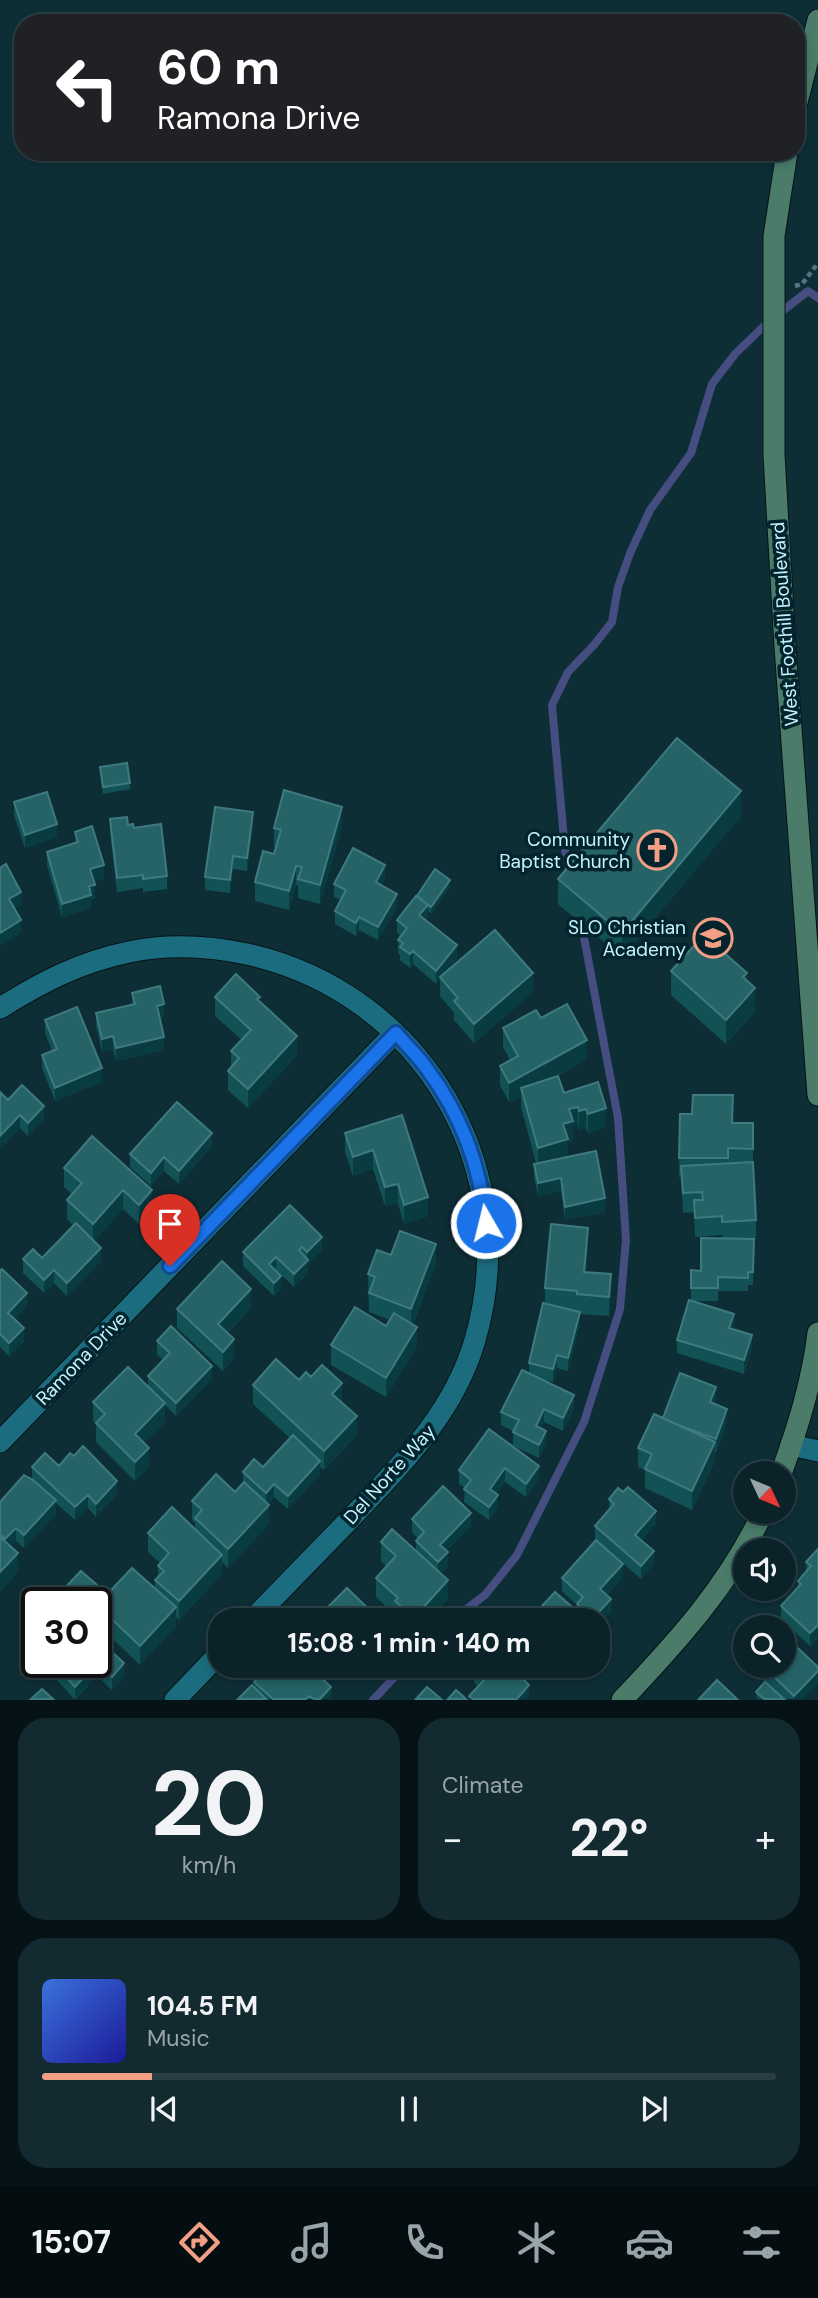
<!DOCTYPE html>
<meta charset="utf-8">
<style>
:root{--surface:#0a2228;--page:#132a30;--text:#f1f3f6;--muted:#99a4a8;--line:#2a3f45;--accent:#f39f86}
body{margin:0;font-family:"DM Sans",sans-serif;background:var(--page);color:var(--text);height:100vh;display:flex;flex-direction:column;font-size:26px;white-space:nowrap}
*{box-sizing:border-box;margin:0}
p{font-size:23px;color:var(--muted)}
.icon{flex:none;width:38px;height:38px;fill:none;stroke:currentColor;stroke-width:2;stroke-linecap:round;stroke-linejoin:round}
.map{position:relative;height:1700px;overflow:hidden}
.panel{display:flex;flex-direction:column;gap:18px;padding:18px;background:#061316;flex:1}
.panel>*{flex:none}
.banner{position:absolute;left:14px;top:14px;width:791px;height:147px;border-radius:28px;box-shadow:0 4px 10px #0003,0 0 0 2px var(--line);background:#202124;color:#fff;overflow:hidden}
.needle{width:46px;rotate:134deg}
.tools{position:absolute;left:733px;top:1461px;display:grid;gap:14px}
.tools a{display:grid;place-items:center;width:63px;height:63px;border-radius:50%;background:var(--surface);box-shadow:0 4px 10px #0003,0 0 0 2px var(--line);font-size:35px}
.speed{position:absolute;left:21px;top:1587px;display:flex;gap:14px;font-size:35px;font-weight:700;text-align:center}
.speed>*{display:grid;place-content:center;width:91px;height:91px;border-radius:50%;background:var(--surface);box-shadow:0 4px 10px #0003,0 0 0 2px var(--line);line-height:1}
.speed .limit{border:4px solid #111;border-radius:10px;background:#fff;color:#111}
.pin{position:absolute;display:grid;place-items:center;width:60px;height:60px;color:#fff;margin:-72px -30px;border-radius:50% 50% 50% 0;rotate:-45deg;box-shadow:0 0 7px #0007}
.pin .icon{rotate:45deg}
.me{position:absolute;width:77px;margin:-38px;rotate:352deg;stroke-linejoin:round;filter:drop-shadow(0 0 5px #0008)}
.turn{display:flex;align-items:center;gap:24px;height:147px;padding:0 28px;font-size:32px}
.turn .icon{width:91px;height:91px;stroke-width:2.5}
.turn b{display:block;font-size:49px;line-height:60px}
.big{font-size:52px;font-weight:700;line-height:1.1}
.panel .card{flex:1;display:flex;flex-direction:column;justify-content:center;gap:10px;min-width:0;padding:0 24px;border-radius:28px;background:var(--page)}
.panel .dial{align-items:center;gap:0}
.dial b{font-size:91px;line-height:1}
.song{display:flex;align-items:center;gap:21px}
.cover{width:84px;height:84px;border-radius:10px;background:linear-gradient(135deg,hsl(220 70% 55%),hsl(240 70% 35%))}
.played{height:7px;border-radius:4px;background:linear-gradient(90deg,var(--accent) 15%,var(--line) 15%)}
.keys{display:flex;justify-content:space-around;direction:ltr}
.heat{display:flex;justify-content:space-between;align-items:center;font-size:38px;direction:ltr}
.panel .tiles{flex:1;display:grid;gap:18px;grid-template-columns:1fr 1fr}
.card:last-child{grid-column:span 2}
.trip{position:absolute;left:208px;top:1608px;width:402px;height:70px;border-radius:28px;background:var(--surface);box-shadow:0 4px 10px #0003,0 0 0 2px var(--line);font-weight:700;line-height:70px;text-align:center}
.dock{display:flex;height:112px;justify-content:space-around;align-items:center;background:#040e10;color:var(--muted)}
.dock .icon{width:49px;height:49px}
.dock .active{color:var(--accent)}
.dock b{font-size:32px;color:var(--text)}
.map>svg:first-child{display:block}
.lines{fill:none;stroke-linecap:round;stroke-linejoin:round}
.stream{stroke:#464d81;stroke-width:8}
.street-casing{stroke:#071417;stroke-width:23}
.secondary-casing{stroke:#071417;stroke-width:23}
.path{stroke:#527781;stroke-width:4.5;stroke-dasharray:5 3.5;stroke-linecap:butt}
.street{stroke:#1b6c7e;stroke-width:21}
.secondary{stroke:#4a7c69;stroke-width:21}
.wall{fill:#125255}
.shaded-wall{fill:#083c41}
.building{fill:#256367;stroke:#3e7a7f;stroke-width:2}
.route-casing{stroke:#114b97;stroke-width:18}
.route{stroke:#1a73e8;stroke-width:12}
.labels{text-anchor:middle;stroke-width:7;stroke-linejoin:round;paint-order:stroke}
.street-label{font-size:19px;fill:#c5f2ff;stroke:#03242c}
.poi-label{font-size:19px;fill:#c5f2ff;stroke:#03242c;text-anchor:end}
</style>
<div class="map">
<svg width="818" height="1700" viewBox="0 0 818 1700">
<rect width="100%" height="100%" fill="#0e2e36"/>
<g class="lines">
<path class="stream" d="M571,876L565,851L552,705L568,672L594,645L612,622L618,587L631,551L650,510L691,453L712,384L735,354L766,324L808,291L818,298
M452,1620L485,1595L517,1555L584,1422L620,1309L626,1240L618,1118L580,916
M373,1700L405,1666"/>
<g class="street-casing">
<path id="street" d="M0,1008C42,982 80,962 129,952C167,944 209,946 247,954C422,993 525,1168 475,1340C454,1413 401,1465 350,1519C317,1553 284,1587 252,1620
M0,1442L395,1033
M791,1445L818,1451
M175,1700L220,1653"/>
</g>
<g class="secondary-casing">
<path id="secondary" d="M796,106L818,20
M787,152L774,236V455L785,647L818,1095
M781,1474C798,1427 812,1382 818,1333
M622,1700C677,1642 729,1585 763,1512"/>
</g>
<path class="path" d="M795,286L802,284L818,263"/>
<use href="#street" class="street"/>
<use href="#secondary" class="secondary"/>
</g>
<path class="wall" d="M100,767L130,783V789L103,794Z
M14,802L57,837L25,848L14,815Z
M741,816L622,957L558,904V879Z
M110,819L134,828L167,876V889L143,892V888L117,892L110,832Z
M253,825L247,871L233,869L230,893L205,890V877Z
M342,826L320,904L298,898V885H296L289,910L255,901V882L274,854L276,848L274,847V828Z
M75,832L104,879L94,881L95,898L91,899V908L62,917L47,865V852L75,843Z
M385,879L381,885L397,907L378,940L359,930L356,936L335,924V911L340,900L334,897V884Z
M450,887L431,914L428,911V918L426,920L457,959L445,973L533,992L474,1043L454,1020V1013L440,996V979L436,984L413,964L410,968L400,960V955L398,953V940L401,936L397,933V920Z
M671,971L747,981L755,1012L726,1044L671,995Z
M132,993L164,1017L160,1018L164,1050L116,1061L113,1049L102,1052L96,1026V1013L132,1004Z
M215,997L260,1002L297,1055L248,1108L228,1090V1071L231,1067V1051L242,1040L215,1016Z
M541,1018L587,1059L554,1078L564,1093L598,1082L606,1127L588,1133L586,1128L579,1130L578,1126L573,1127V1141L568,1142V1157L605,1212L565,1220L561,1191L538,1196L534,1177V1164L536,1163L521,1107V1096L509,1102L500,1085V1066L510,1060L503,1047V1028Z
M45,1020L102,1082L55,1101L42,1068V1055L52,1051L45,1033Z
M0,1092L8,1100L44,1119L28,1136L20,1128L0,1149Z
M680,1114L733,1123H753V1164L756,1220V1239H753H754L753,1285H748V1291H718V1301H692L734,1327L733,1330L752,1348L744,1374L677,1353V1340L691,1301V1270L701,1271L722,1238V1235L695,1237L694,1212L683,1213L681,1177H679Z
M402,1115L428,1216L404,1224L398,1203L385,1206L373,1169L353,1176L345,1152V1133Z
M92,1136L152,1209L139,1224L123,1209L94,1241L101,1261L67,1296L54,1283L44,1293L23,1273V1259L42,1258L74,1226L67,1219V1200L72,1194L64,1187V1168Z
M212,1146L179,1184L164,1171L151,1186L130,1167V1154Z
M290,1205L322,1250L308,1264V1273L294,1287L276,1270L281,1289L274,1296L243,1266V1252Z
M588,1247L586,1272L611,1293L609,1316L580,1314V1325L568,1371L557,1368L553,1382L544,1380L574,1408L563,1431L544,1422L541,1428L546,1444L539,1458L513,1446V1431L501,1425V1412L529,1373V1363L545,1304V1288Z
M391,1255L436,1263L413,1324L417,1346L386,1397L331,1365V1345L386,1326L390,1320L369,1312L368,1274Z
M0,1271L27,1306L14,1319L24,1341L9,1356L0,1347Z
M251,1308L228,1333L234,1358L223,1371L177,1328V1309Z
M157,1341L212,1379L176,1416L165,1405V1422L144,1443L149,1467L135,1481L96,1442V1424L93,1421V1402L148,1387V1376L163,1360L157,1354Z
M299,1380L342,1402L357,1435L324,1470L320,1467V1474L288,1509L274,1497L268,1504L269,1524L228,1568L222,1562V1574L179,1620L176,1617V1626L140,1665L97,1624L96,1603H59V1594L104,1598L155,1588V1580L158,1577V1566L160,1563L148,1552V1533L195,1529V1523L192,1520V1501L235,1492L243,1483V1472L263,1467L290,1438L253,1404V1385Z
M716,1400L714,1403L727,1422L716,1452H715V1461L692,1510L645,1488V1470L638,1467V1448L663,1418Z
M489,1429L539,1479L526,1497L505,1482L496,1493L498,1508L489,1520L464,1502L465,1488L459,1484V1470Z
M59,1466L117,1494L96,1517L88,1508L75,1520L56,1503V1514L24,1548L16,1541L11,1546L18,1572L0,1591V1502L32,1479V1467Z
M609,1499L656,1524L642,1540L654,1564L641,1579L595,1539V1526L609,1510Z
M412,1519L471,1526L446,1551L448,1566L441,1573L448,1599L429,1620H395V1615L376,1597V1578L387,1567L381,1561V1542L416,1551V1541L418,1539L412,1532Z
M818,1549V1638L810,1646L781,1619V1606L798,1588V1581L806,1571V1562Z
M623,1577L607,1595L611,1612L598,1620H529L577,1612V1605L562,1591V1578Z
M41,1662H96L124,1676L112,1690L97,1676L76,1699H74Z
M318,1666V1671L316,1673L331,1699H238L254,1687V1682Z
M326,1666H349V1669L339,1679Z
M525,1666V1677L523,1679L529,1698L528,1699H469V1696L478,1686L474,1682V1669Z
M528,1666H558L544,1681Z
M752,1666H784L803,1699H757L756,1692L767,1684L752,1669Z"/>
<path class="shaded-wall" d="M741,791V816L622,957V933Z
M342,807V826L320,904V885Z
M253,812V825L247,871V858Z
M57,824V837L25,848V835Z
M233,856V869L230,893V880Z
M104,865V879L90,883V869Z
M385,865V879L376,895V882Z
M296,866V885L289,910V891Z
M450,880V887L431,914V907Z
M95,885V898L91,899V908L62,917V904L89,886Z
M21,892V905L9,912V899Z
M397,894V907L378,940V927Z
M428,905V918L419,928V915Z
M359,917V930L356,936V923Z
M21,920V933L0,946V933Z
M457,945V959L436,984V971Z
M413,951V964L410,968V954Z
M533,973V992L474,1043V1024Z
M747,973V997L755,988V1012L726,1044V1020L743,977Z
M164,1004V1017L157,1019V1006Z
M113,1036V1049L102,1052V1039Z
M297,1036V1055L248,1108V1089Z
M164,1037V1050L116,1061V1048Z
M587,1040V1059L523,1095L521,1088V1096L509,1102V1083Z
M102,1068V1082L55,1101V1088Z
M44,1106V1119L28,1136V1123Z
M578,1107V1126L573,1127V1141L568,1142V1158L538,1168V1148L563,1124L569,1109Z
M606,1108V1127L588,1133V1114Z
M586,1109V1128L579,1130V1111Z
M20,1115V1128L0,1149V1136Z
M212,1133V1146L179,1184V1171Z
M373,1150V1169L353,1176V1157Z
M164,1157V1171L151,1186V1173Z
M561,1178V1191L538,1196V1183Z
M398,1184V1203L385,1206V1187Z
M123,1190V1209L93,1243V1224Z
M152,1190V1209L139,1224V1205Z
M428,1197V1216L404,1224V1205Z
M605,1198V1212L565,1220V1207Z
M588,1228V1247L584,1291V1272Z
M322,1237V1250L308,1264V1273L294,1287V1274L307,1261V1252Z
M436,1244V1263L411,1328V1309Z
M101,1248V1261L67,1296V1283Z
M276,1257V1270L269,1277V1264Z
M54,1270V1283L44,1293V1280Z
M611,1274V1293L609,1316V1297Z
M281,1276V1289L274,1296V1283Z
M251,1289V1308L218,1343V1324Z
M27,1293V1306L8,1326V1313Z
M580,1312V1325L568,1371V1358Z
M734,1314V1327L729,1342V1328Z
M417,1327V1346L386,1397V1378Z
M24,1328V1341L9,1356V1343Z
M752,1335V1348L744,1374V1360Z
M234,1339V1358L223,1371V1352Z
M557,1355V1368L553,1382V1369Z
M212,1366V1379L176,1416V1403Z
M342,1383V1402L332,1394Z
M716,1387V1400L710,1415V1402Z
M574,1395V1408L563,1431V1418Z
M165,1403V1422L135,1453V1434Z
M544,1409V1422L536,1439V1426Z
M727,1409V1422L716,1452V1439Z
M357,1416V1435L324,1470V1451Z
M546,1431V1444L539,1458V1445Z
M715,1442V1461L692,1510V1491Z
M149,1448V1467L135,1481V1462Z
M320,1461V1474L288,1509V1496Z
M539,1466V1479L526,1497V1484Z
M505,1468V1482L490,1502V1489Z
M117,1481V1494L96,1517V1504Z
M274,1484V1497L266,1506V1493Z
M88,1495V1508L75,1520V1507Z
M498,1495V1508L489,1520V1507Z
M56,1500V1514L24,1548V1535Z
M269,1505V1524L228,1568V1549Z
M656,1511V1524L635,1548V1535Z
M471,1513V1526L440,1558V1545Z
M16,1528V1541L5,1552V1539Z
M654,1551V1564L641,1579V1566Z
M448,1552V1566L438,1576V1562Z
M18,1553V1572L0,1591V1572Z
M222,1555V1574L179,1620V1601Z
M623,1564V1577L600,1602V1589Z
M448,1580V1599L429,1620H414V1618Z
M104,1591V1605H97L96,1613V1603H93Z
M611,1599V1612L598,1626V1620H593V1618Z
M176,1607V1626L140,1665V1646Z
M818,1625V1638L810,1646V1633Z
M97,1663V1676L75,1699V1687Z
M124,1663V1676L112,1690V1677Z
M311,1666H318V1671L310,1680V1667Z
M339,1666H349V1669L339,1679Z
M523,1666H525V1677L516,1685V1672Z
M546,1666H558L544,1681V1668Z
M818,1671V1684L803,1699H794V1696Z
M529,1685V1698L528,1699H517Z
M331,1687V1699H320Z"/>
<path class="building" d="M677,738L741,791L622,933L558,879Z
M127,763L130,783L103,787L100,767Z
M284,790L342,807L320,885L298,879L302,867L296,866L289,891L255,882L263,851L274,854L281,830L274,828Z
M47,792L57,824L25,835L14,802Z
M215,807L253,812L247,858L233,856L230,880L205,877Z
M127,817L128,825L133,824L134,828L161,824L167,876L143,879V875L117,878L110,819Z
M92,826L104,865L90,869L95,885L89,886L91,895L62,904L47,852L78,842L75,832Z
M353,848L385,865L376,882L397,894L378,927L359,917L356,923L335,911L346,890L334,884Z
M6,864L21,892L9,899L21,920L0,933V868Z
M435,869L450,880L431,907L417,896Z
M416,896L428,905L419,915L457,945L436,971L413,951L410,954L400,947L403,943L398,940L407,928L397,920Z
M495,930L533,973L474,1024L454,1001L458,998L440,977Z
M704,935L747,973L743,977L755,988L726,1020L671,971Z
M236,974L260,997L257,999L297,1036L248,1089L228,1071L239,1058L231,1051L251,1030L215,997Z
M160,986L164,1004L157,1006L164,1037L116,1048L113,1036L102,1039L96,1013L135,1004L132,993Z
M567,1004L587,1040L509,1083L500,1066L518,1056L503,1028L536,1010L541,1018Z
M77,1007L102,1068L55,1088L42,1055L57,1049L45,1020Z
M558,1076L564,1093L598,1082L606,1108L588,1114L586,1109L579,1111L578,1107L569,1109L573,1121L563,1124L568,1139L538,1148L521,1088Z
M22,1085L44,1106L28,1123L20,1115L0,1136V1092L8,1100Z
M693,1095H733L732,1123H753V1149L728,1148V1158H679L680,1114H692Z
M177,1102L212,1133L179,1171L164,1157L151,1173L130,1154Z
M402,1115L428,1197L404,1205L398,1184L385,1187L373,1150L353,1157L345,1133Z
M92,1136L152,1190L139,1205L123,1190L93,1224L67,1200L82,1183L64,1168Z
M596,1151L605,1198L565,1207L561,1178L538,1183L534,1164Z
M753,1162L756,1220L722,1222V1216L695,1218L694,1200H703L702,1192L683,1193L681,1166Z
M290,1205L322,1237L307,1252L302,1247L299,1250L308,1260L294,1274L276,1257L269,1264L281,1276L274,1283L243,1252Z
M76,1223L101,1248L67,1283L54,1270L44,1280L23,1259L33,1249L42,1258Z
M551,1224L588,1228L584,1272L611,1274L609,1297L577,1294V1291L545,1288Z
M400,1231L436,1244L411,1309L369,1293L375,1277L368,1274L377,1250L391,1255Z
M701,1238L754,1239L753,1272H748V1278L718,1277V1288H691V1270L701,1271Z
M222,1261L251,1289L218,1324L234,1339L223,1352L177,1309Z
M2,1269L27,1293L8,1313L24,1328L9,1343L0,1334V1271Z
M689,1300L734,1314L729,1328L752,1335L744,1360L677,1340Z
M543,1303L580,1312L568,1358L557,1355L553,1369L529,1363Z
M355,1307L386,1326L394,1313L417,1327L386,1378L331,1345Z
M171,1326L212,1366L176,1403L148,1376L170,1353L157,1341Z
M276,1359L299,1380L306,1372L311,1377L322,1365L342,1383L332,1394L357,1416L324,1451L253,1385Z
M128,1367L165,1403L135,1434L149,1448L135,1462L96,1423L105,1414L93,1402Z
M522,1370L574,1395L563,1418L544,1409L536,1426L546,1431L539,1445L513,1432L519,1420L501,1412Z
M680,1373L716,1387L710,1402L727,1409L716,1439L678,1425L663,1418Z
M654,1414L715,1442L692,1491L645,1469L652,1454L638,1448Z
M489,1429L539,1466L526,1484L505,1468L490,1489L498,1495L489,1507L464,1489L471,1480L459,1470Z
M293,1435L320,1461L288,1496L274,1484L266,1493L243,1472L254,1459L263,1467Z
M83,1446L117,1481L96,1504L88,1495L75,1507L32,1467L45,1453L59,1466L70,1453L74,1456Z
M216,1474L235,1492L244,1482L269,1505L228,1549L195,1518L202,1510L192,1501Z
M24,1475L33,1480L56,1500L24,1535L16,1528L5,1539L0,1534V1502Z
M443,1486L471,1513L440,1545L448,1552L438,1562L416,1541L424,1532L412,1519Z
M628,1487L656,1511L635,1535L654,1551L641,1566L595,1526L614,1504L609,1499L618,1488L623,1492Z
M172,1507L222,1555L179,1601L155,1580L164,1571L158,1566L169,1553L148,1533Z
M392,1529L448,1580L414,1618L395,1601L398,1598L376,1578L396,1556L381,1542Z
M0,1537L18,1553L0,1572Z
M596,1540L623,1564L600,1589L611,1599L593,1618L577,1604L583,1597L562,1578Z
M818,1549V1625L810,1633L781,1606L801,1584L798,1581L811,1566L806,1562Z
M132,1568L176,1607L140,1646L97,1605Z
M81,1571L104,1591L93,1603H69L59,1594Z
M347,1588L380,1620H315Z
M555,1592L585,1618L584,1620H529Z
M785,1636L818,1667V1671L794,1696L763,1666H784V1637Z
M96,1637L124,1663L112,1677L97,1663L75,1687L53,1662H96Z
M268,1666H311L310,1667L331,1687L320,1699H314L309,1696L306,1699H273L254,1682Z
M477,1666H523L516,1672L529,1685L517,1699H473L469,1696L485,1679L474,1669Z
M717,1680L737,1699H699Z
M765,1682L784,1699H764L756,1692Z
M252,1685L266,1699H238Z
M427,1687L441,1699H416Z
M42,1689L53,1699H31Z
M456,1690L466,1699H448Z"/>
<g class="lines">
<g class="route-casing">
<path id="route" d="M170,1266L396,1033C406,1045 418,1056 427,1069C461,1114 481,1168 486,1223"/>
</g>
<use href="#route" class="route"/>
</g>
<defs>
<g id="church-ring" transform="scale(2.0125)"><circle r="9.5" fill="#03242c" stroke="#f39f86" stroke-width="1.5"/><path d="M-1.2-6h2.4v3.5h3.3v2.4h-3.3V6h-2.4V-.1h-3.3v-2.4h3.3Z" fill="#f39f86"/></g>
<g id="school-ring" transform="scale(2.0125)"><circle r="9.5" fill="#03242c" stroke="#f39f86" stroke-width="1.5"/><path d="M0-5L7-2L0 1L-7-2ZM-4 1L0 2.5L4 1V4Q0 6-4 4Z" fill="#f39f86"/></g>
</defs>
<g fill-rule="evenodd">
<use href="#church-ring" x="657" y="850"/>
<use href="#school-ring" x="713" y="938"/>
</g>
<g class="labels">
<g class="street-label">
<text transform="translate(784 624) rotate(-94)" y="7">West Foothill Boulevard</text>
<text transform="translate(81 1358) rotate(-46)" y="7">Ramona Drive</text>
<text transform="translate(389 1474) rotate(-48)" y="7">Del Norte Way</text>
</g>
<g class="poi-label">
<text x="630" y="846">Community<tspan x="630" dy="22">Baptist Church</tspan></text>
<text x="686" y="934">SLO Christian<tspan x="686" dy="22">Academy</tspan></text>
</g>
</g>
</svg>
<div class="tools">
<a><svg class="needle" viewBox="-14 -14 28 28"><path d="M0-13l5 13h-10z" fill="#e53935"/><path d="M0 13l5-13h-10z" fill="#99a4a8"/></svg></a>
<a><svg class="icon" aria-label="sound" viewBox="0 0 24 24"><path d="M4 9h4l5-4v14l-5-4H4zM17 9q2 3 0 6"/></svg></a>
<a><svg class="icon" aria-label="search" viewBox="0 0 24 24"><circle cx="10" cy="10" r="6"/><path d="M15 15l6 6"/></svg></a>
</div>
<div class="speed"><div class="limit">30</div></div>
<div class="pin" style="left:170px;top:1266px;background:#d93025"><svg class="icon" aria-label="arrive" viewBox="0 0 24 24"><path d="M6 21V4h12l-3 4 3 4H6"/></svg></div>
<svg class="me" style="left:486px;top:1223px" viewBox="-20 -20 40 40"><circle r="17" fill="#1a73e8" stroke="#fff" stroke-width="3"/><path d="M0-11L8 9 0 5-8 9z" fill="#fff"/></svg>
<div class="trip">15:08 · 1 min · 140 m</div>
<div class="banner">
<div class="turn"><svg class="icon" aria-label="left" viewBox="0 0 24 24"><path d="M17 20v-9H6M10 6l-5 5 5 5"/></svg><div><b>60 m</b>Ramona Drive</div></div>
</div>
</div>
<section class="panel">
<div class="tiles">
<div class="card dial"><b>20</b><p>km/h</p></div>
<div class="card"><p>Climate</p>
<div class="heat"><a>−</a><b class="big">22°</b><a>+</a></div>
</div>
<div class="card">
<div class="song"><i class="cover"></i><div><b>104.5 FM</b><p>Music</p></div></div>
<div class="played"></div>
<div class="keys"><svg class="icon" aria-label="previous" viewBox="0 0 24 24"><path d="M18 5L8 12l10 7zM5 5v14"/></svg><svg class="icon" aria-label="pause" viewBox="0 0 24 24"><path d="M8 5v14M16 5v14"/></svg><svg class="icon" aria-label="next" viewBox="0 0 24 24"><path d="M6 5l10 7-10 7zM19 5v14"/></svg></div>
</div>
</div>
</section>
<nav class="dock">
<b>15:07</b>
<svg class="icon active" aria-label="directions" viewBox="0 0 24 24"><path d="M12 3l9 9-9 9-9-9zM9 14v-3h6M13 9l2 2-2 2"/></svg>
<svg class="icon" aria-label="music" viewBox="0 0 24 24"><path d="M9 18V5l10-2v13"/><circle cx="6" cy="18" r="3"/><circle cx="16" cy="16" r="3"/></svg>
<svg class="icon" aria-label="phone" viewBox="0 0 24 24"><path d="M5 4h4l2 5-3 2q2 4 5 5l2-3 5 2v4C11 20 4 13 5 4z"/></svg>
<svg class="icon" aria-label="climate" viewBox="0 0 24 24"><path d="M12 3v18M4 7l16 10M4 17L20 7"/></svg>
<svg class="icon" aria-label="car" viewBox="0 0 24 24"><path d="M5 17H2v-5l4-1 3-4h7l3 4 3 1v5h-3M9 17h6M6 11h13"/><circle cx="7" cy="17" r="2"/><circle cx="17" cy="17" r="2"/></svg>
<svg class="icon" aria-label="filters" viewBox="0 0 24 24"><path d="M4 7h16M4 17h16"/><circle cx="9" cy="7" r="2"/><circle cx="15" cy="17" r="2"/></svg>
</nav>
